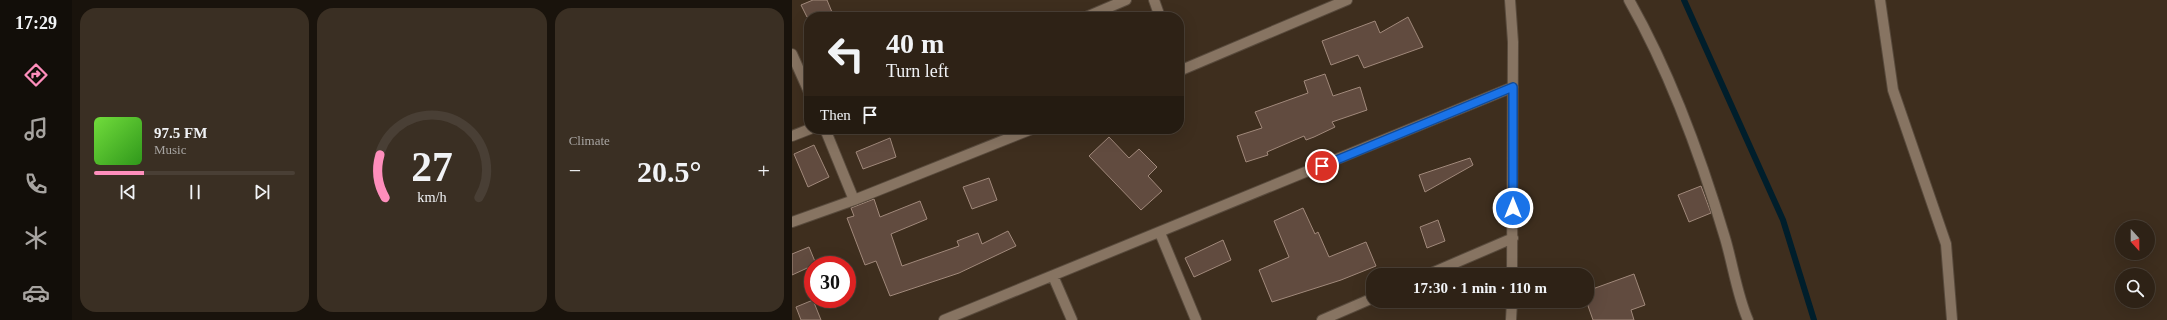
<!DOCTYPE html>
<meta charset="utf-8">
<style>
:root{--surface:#2e2216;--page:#3a2f23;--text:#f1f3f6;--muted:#a7a4a1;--line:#493f35;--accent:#fe8ebc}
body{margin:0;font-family:Georgia,serif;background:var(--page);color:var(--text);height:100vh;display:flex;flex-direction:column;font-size:15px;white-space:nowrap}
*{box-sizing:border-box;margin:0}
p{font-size:13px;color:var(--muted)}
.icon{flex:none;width:22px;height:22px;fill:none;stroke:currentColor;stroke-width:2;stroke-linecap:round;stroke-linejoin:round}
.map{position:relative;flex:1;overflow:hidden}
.sheet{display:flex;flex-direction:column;gap:8px;padding:8px;background:#19130c;width:720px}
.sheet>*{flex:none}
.hud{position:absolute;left:12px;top:12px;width:380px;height:122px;border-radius:16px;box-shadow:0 4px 16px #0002,0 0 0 1px var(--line);background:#2e2216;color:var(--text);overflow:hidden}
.needle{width:26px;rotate:159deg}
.tools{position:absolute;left:1323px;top:220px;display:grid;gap:8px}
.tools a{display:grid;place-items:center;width:40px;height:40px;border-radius:50%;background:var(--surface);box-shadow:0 4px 16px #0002,0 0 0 1px var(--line);font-size:20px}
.speed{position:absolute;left:12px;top:256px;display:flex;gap:8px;font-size:20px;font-weight:700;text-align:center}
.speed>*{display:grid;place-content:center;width:52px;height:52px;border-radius:50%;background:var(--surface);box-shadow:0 4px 16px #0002,0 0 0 1px var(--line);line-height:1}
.speed .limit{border:6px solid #d22;background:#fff;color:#111}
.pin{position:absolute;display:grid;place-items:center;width:34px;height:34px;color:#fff;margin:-17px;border:2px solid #fff;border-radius:50%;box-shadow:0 1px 4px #0007}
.me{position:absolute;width:44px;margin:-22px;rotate:0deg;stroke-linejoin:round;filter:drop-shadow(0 0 3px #0008)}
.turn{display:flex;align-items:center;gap:14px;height:84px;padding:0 16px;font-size:18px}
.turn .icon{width:52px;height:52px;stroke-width:2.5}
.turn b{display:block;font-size:28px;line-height:34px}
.then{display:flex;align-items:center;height:38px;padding:0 16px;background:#0003;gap:8px;font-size:15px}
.big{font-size:30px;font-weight:700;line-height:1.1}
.sheet .card{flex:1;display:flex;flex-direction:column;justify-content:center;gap:6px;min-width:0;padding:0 14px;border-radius:16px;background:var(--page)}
.sheet .dial{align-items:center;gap:0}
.dial svg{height:104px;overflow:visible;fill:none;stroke:var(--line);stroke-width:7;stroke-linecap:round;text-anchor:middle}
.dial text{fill:var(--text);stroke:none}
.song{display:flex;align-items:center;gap:12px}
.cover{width:48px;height:48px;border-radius:6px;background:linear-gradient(135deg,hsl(100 70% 55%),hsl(110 70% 35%))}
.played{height:4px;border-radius:2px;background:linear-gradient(90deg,var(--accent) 25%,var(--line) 25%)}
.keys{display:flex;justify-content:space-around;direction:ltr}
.heat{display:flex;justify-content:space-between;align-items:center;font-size:22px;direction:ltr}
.sheet .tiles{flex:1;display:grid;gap:8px;grid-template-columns:repeat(3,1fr)}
.trip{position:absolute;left:574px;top:268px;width:228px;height:40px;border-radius:16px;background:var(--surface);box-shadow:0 4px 16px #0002,0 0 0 1px var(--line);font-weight:700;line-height:40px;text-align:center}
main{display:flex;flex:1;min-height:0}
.tabs{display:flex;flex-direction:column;width:72px;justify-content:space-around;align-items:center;background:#120e09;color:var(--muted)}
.tabs .icon{width:28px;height:28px}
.tabs .active{color:var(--accent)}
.tabs b{font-size:18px;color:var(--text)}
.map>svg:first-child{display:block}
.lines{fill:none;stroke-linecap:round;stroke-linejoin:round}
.stream{stroke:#001e2b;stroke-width:6}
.building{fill:#614b3f;stroke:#a1897b}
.street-casing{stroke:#584a3c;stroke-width:12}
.street{stroke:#877462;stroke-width:10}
.route-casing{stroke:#114b97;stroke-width:10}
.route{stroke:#1a73e8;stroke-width:7}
</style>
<main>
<nav class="tabs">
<b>17:29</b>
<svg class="icon active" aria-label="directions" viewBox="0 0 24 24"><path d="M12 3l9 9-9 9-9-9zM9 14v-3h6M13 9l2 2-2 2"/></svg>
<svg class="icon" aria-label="music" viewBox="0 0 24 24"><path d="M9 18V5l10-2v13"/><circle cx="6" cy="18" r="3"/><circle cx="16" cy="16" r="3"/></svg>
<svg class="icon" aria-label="phone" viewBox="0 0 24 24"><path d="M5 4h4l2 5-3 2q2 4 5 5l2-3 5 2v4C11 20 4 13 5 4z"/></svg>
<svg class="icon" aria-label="climate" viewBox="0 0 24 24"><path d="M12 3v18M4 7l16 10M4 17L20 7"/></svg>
<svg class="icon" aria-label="car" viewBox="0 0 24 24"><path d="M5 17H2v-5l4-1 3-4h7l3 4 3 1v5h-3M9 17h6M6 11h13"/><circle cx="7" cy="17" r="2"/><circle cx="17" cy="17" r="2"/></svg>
</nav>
<section class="sheet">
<div class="tiles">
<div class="card">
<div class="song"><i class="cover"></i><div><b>97.5 FM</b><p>Music</p></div></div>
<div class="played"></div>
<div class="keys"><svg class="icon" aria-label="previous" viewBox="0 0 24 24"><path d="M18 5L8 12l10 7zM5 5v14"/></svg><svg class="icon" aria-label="pause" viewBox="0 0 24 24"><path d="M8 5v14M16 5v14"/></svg><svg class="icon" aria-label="next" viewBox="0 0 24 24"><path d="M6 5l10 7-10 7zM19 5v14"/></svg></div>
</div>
<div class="card dial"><svg viewBox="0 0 100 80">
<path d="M14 69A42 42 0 1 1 86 69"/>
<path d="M14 69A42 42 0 0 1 10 36" stroke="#fe8ebc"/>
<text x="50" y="56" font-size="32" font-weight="700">27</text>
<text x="50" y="72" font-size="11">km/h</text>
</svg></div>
<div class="card"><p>Climate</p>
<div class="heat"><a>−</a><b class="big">20.5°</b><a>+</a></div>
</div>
</div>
</section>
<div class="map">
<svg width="1375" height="320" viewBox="0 0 1375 320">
<rect width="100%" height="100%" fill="#3e2e1e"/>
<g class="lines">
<path class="stream" d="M892,0L991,220L1022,320"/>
</g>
<path class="building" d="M21,0H35L42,17H15L9,5Z
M616,17L631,47L572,68L566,55L539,65L530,41L583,21L588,33Z
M533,74L541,96L568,87L575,110L540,122L543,127L522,137L514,140L512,136L475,152L476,155L454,162L445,136L470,128L463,112L516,93L512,81Z
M317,137L337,158L347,149L365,167L356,176L370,191L349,210L297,156Z
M98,138L104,157L71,169L64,152Z
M22,145L37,177L16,187L2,154Z
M678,158L681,165L633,192L627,175Z
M197,178L205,200L180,209L171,187Z
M909,186L919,213L897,222L886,195Z
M82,199L88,217L128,201L135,219L99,234L110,266L167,246L165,241L186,233L190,244L216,231L224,246L167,273L98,296L84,261L73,265L55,218L62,216L59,208Z
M511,208L523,234L526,232L537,257L574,242L584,266L549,280L480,302L467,270L497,257L482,221Z
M646,220L653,241L635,248L628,227Z
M431,240L439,260L402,277L393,258Z
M17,247L24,264L0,275V254Z
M842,274L853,305L839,310L842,320H801L795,303V291Z
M21,300L29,320H9L4,307Z"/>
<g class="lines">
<g class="street-casing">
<path id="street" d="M362,0L368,17
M718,0L721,42L720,275
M837,0C879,74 909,157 933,238C941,265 945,295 956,320
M1088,0L1101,90L1154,244L1160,320
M294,17L334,0
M0,54L17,92
M387,71L555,0
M33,129L62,200
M0,136L18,129
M0,222L62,200L240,129
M368,233L404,320
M635,275L721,238
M261,276L280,320
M152,320L721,87
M530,320L581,298
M719,320L720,301"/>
</g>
<use href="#street" class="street"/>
</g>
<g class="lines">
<g class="route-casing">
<path id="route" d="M530,166L721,87V208"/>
</g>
<use href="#route" class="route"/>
</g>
</svg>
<div class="tools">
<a><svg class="needle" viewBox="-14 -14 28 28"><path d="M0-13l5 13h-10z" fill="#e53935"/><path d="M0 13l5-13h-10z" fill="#a7a4a1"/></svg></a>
<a><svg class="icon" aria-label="search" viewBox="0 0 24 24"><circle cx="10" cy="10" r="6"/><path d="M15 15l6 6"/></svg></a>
</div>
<div class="speed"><div class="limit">30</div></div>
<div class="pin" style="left:530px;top:166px;background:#d93025"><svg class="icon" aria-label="arrive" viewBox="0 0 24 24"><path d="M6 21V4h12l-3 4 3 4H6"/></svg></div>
<svg class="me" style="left:721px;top:208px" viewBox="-20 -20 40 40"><circle r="17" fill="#1a73e8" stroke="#fff" stroke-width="3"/><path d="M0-11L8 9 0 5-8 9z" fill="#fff"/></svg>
<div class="trip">17:30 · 1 min · 110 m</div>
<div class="hud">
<div class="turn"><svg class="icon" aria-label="left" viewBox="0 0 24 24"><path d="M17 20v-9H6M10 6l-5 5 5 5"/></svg><div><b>40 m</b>Turn left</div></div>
<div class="then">Then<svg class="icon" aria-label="arrive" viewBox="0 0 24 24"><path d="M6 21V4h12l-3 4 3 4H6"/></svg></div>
</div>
</div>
</main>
